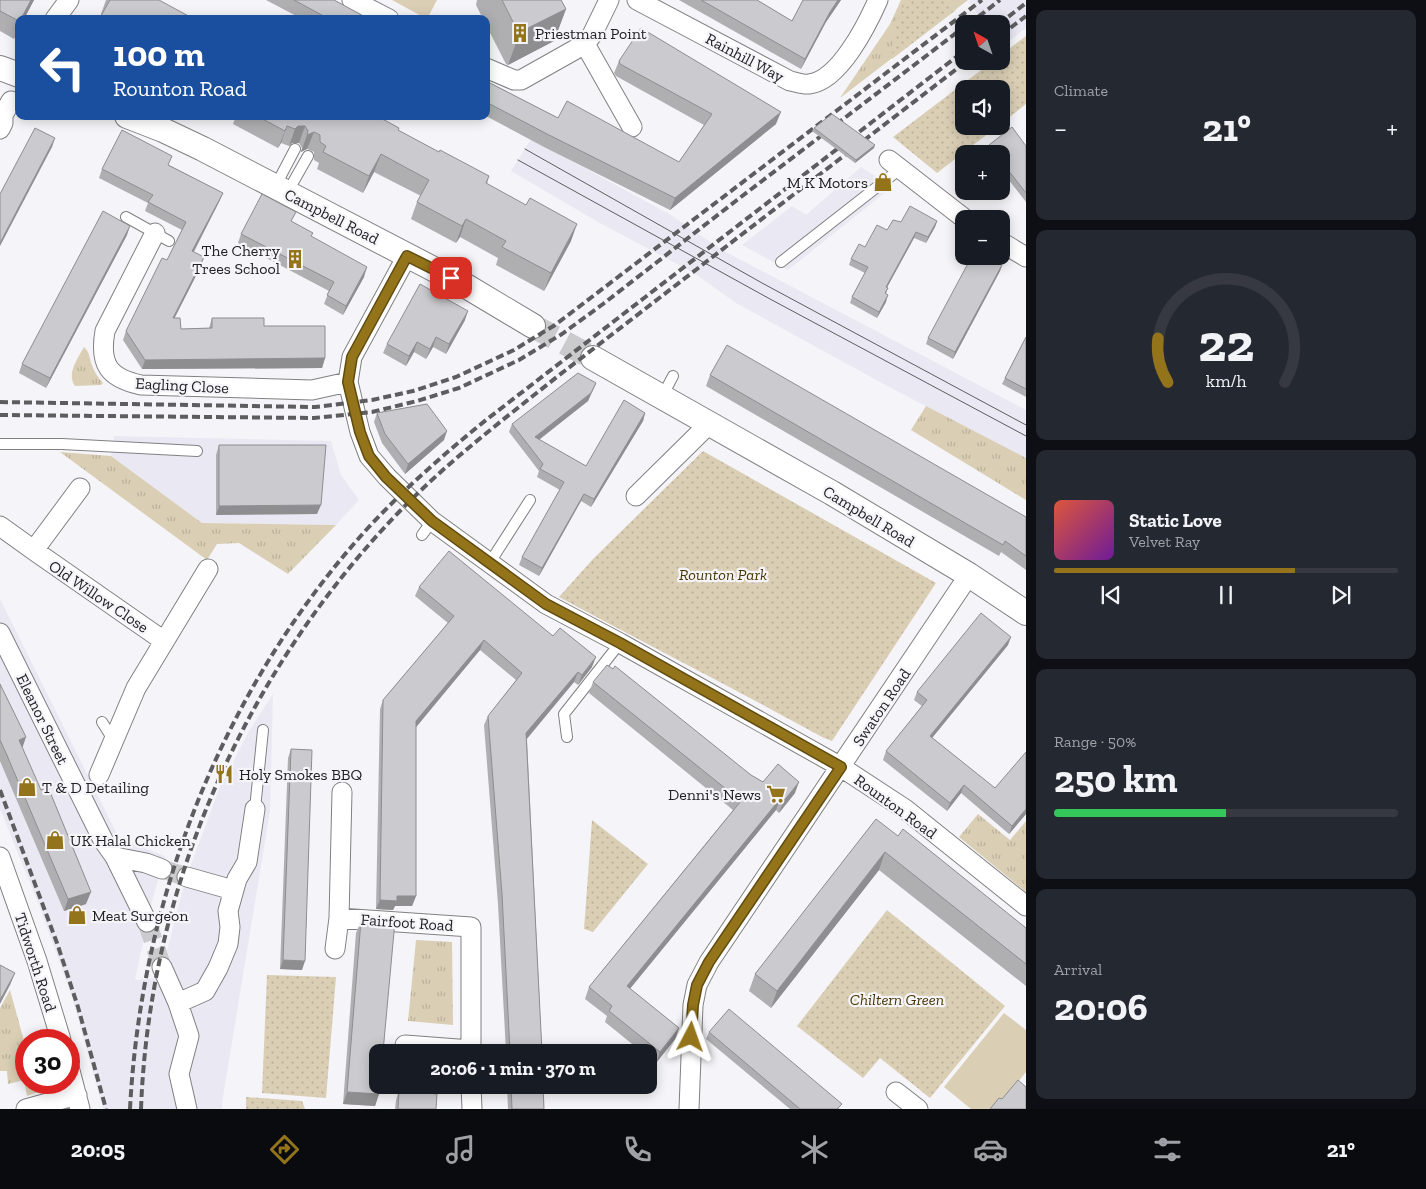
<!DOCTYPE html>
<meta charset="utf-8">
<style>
:root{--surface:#171b24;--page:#242831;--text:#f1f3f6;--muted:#9ea1a6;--line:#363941;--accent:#93741a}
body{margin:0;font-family:"Zilla Slab",serif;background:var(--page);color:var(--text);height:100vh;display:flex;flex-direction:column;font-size:19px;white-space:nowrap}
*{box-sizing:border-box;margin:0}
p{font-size:16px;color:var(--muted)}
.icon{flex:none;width:28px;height:28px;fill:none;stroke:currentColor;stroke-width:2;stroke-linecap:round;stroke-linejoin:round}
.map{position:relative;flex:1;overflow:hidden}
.sheet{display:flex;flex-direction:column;gap:10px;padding:10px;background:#0d0f14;width:400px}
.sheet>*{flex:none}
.hud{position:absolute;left:15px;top:15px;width:475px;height:105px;border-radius:10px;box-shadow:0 2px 12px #0003;background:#1a4fa0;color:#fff;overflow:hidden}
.needle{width:32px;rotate:320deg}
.controls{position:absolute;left:955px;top:15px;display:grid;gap:10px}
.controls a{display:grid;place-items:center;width:55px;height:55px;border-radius:10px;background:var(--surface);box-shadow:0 2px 12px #0003;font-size:25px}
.speed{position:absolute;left:15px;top:1029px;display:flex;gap:10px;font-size:25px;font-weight:700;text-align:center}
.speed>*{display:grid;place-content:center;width:65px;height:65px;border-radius:50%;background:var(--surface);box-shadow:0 2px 12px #0003;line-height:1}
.speed .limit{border:8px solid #d22;background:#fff;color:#111}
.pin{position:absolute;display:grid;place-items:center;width:42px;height:42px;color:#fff;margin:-21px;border-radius:10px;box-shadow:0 2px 8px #0006}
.me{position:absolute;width:55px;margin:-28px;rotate:4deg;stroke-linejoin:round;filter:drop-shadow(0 0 4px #0008)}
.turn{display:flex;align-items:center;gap:18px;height:105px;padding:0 15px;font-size:22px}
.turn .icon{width:65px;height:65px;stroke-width:2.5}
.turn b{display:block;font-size:35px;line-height:42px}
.big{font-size:38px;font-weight:800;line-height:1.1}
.sheet .tile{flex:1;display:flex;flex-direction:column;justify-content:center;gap:8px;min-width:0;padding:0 18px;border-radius:10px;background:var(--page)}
.sheet .dial{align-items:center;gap:0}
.dial svg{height:130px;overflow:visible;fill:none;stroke:var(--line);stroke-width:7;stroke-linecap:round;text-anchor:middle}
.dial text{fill:var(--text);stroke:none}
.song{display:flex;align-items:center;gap:15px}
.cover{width:60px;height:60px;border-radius:8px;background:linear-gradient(135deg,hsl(10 70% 55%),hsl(280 70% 35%))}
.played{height:5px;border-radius:2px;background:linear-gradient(90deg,var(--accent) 70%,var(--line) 70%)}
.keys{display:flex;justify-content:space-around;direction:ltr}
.heat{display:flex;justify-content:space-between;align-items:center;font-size:28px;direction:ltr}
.charge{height:8px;border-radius:4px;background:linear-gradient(90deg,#34c759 50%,var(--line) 0)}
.trip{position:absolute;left:369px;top:1044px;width:288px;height:50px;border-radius:10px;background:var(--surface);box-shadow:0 2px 12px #0003;font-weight:800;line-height:50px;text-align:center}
.menu{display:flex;height:80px;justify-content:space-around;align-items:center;background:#090b0e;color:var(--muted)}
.menu .icon{width:35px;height:35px}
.menu .on{color:var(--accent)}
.menu b{font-size:22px;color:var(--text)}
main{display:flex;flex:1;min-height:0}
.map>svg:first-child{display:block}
.built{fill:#eae8f3}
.grass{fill:url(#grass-tufts)}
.park{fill:url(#park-dots)}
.pitch{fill:#dacfb5}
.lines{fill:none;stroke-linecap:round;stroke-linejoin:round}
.minor-tunnel{stroke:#cbcacd;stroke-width:19;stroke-dasharray:19 9;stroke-linecap:butt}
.tertiary-tunnel{stroke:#cbcacd;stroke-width:24;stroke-dasharray:24 12;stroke-linecap:butt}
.service-casing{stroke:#818083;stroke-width:12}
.minor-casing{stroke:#818083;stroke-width:21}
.tertiary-casing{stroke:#818083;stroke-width:26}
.service{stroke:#fff;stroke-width:10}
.minor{stroke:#fff;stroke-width:19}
.tertiary{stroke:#fff;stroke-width:24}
.tram{stroke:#5d5c5e;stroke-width:1}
.rail{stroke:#5d5c5e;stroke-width:4;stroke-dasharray:8 4;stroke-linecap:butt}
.wall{fill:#afaeb1}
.shaded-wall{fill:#8e8d90}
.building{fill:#cbcace;stroke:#8e8d90}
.route-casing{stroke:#604b11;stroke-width:12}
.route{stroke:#93741a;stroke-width:9}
.labels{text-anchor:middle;stroke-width:4.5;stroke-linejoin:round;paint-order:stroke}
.poi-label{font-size:16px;fill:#222123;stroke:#f5f4f8;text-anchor:start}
.street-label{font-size:16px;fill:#222123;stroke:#f5f4f8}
.park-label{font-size:16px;font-style:italic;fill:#473601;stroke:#f5f4f8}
</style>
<main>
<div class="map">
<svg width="1026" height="1109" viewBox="0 0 1026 1109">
<defs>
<pattern id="grass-tufts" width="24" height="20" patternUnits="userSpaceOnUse" patternTransform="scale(1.25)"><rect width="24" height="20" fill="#dacfb5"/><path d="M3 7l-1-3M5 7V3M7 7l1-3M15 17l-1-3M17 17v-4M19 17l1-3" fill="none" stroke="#bbb19b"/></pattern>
<pattern id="park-dots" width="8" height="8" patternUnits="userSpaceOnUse" patternTransform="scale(1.25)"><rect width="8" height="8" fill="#dacfb5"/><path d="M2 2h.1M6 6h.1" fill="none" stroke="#bbb19b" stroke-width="1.8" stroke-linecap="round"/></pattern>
</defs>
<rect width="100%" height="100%" fill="#f5f4f8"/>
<path class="built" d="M971,0H1026V28L1003,46L1001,43V24H986L968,2Z
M531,139L671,215L722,250L1026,410V458L891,388L736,303L694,273L598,222L511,171Z
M861,167L892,187L788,270L742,245L792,206L806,215Z
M114,436L331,441L341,475L359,500L336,525L202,523L111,456Z
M0,599L119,838L165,856L151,905L135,980L160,978L185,881L219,789L249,731L273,694L270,811L222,1103V1109H103L73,1000L39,905L0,809Z"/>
<path class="grass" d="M901,0H968L840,98L890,24Z
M84,347C90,352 89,358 92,365C94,372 98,377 103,383L101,385L75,386C66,374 78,358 84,347Z
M926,406L1026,458V500L911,430Z
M60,452L111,456L202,523L336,525L288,574L239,543L217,544L207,560Z
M978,814L1010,840L1026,821V892L959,837Z
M416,940L452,942L453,1025L408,1021Z
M10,990L26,1048V1082L47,1083L41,1091L27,1096L24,1080L8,1084L7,1071H0V1008Z"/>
<path class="park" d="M907,0H949L956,10L892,59L895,24Z
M1026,36V104L1001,124V89H964V126H998L937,173L893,137L993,61H1001V55Z
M703,451L936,583L832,741L822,737C735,689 646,644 559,597L593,559Z
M592,820L648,864L593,932L584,929Z
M887,910L1005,1006L930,1098L880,1058L863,1078L797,1026Z
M267,975L336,977L326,1098L262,1093Z
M246,1097L302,1101L305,1109H246Z"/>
<path class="pitch" d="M392,0H437L427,19Z
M1004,1013L1026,1030V1072L996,1109H971L944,1087Z"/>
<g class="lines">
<path class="minor-tunnel" d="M162,869L187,877
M147,922L162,967"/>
<path class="tertiary-tunnel" d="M533,326L593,358"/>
<g class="service-casing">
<path id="service" d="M275,187L295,149
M287,193L308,156
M126,217L169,241
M781,262L900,169
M662,397L673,376
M0,444H62L197,451
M422,535L432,521
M489,564L530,500
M102,722L114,741
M567,737L564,714L620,643
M255,809L263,730"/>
</g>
<g class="minor-casing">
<path id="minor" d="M352,0L389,19
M637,0L790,81C796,82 804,85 809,84C839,81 867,25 878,0
M55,19L69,0
M585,44L632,127
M486,68L514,80H521L585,44L592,35L609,0
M0,129L3,123V115L11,101
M889,160L965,219
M155,233L105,331C99,365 109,378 141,385L312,390L348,382
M1001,242L1026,257
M407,256L352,357L348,382L360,432L369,456L387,477L432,521L546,604L620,643L841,767L905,809L1026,906
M636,496L709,424
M0,526L39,554L164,641
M34,550L80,488
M0,633L103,840L115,857L147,922
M99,775L136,688L208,569
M0,857L37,961L61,1040
M115,857L146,863L162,869
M187,877L233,890
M339,918L471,927V1052
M335,949L339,918L342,792
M162,967L178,1003L189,1036L179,1074L187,1109
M178,1003L205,991L218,968L228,944L230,927L228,911L237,879L247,862L255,809
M405,1045L471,1050
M69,1067L80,1109
M471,1085L472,1109
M896,1092L918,1109
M26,1109L77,1095
M689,1109L693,1005L697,985L709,962L969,575"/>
</g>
<g class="tertiary-casing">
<path id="tertiary" d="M0,68L19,75
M127,116L163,130L203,149L466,286L533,326
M593,358L832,493L969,575L1026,613"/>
</g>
<use href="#service" class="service"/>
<use href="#minor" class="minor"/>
<use href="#tertiary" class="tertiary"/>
<path class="tram" d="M525,149L762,283L1026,425
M518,160L770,299L1026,436"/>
<path class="rail" d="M969,24L1000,0
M999,24L1026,3
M1001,35L1026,16
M0,402L315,407L372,400L413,391L456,377L514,350L555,325L982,0
M0,415L314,418L372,412L417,401L459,388L519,360L562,334L603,304L737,200L964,27
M0,790L57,943L78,1007L106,1109
M130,1109C141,896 224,687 367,529C404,489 444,454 486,420L964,51
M141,1109C149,888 245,672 398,513C447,462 503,420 558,376L967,61"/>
</g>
<path class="wall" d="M0,0H34L24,19H19V29L14,39L0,31Z
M106,0H159L102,14H101Z
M266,0H334L369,19H302Z
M477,0H561L566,9L554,41L508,65L506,64L486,25V19H483L476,5Z
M679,0H757L792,21L803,0H841L826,22L801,69Z
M619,61L776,124L670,210L544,147L486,116V81L558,118L679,162L704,125L616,76L614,73Z
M236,116H377L399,131L439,152L489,176L487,184L571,241L544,291L496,265L498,258L460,237L456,243L411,219L417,202L421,196L374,172L363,193L317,169L319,163L314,160V152L307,149L301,152L302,148L299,143H292L289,146L281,143L278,148L233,124Z
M814,128L874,148L855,163L812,131Z
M989,145L1026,146V202L1001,170V154H988L987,152Z
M169,165L223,193L219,202L194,252L201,266L174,318L181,329L209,328L212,318L264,326L325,358L322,368L142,369L123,340L126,331L167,260L182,230L145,211L148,203L99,178L102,169Z
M937,221L935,227L926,243L914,238L887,287L888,288L886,294V302L877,318L850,303L852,297L865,273L849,265L851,259L865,247L901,222Z
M292,222L364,277L343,315L324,304L329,291L238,243L241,234Z
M127,235L46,388L19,373L22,364Z
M1002,265L1000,271L953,359L926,344L928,338Z
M465,320L446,354L433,347L426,359L414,352L406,366L383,353L387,344Z
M1026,337V397L1002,384L1005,378Z
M710,375L1026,517V570L1001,552L999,556L706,386Z
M596,383L588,401L539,440L586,466L645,413L643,421L591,507L581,501L539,576L519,565L522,557L560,490L537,477L539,471L509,432L512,424Z
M377,413L444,440L405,474L382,443L374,422Z
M219,445L317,514L216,515V455Z
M419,587L553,636L592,667L578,685L574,682L527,739L542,1052H506L498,904L484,725L488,716L516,680L480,650L416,726V896L412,906H395L393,910L376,909L380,709L383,700L448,623L415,596Z
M1008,645L932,738L1026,814L1009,834L961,793L947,811L883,760L886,751L922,706L914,700L917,692Z
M593,682L751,775L763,782L795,793L779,813L776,810L630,989L679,1028L675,1039L656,1063L648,1057V1052H642L605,1022L607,1016L585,999L589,987L733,810L589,693Z
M0,684L22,748L86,904L64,911L0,761Z
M291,749L302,970L280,969L288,758Z
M898,836L1026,928V986L879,870L771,1008L749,991L755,974Z
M380,920L379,1094L375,1106L343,1104L356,933L361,921L379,922Z
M709,1032L840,1109H790L706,1039Z
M507,1085H543L544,1109H508Z
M399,1090L436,1109H395L396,1100Z"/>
<path class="shaded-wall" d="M31,0H34L24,19H21Z
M838,0H841L826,22L801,69L805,59L830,12Z
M566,9L554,41L508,65L520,32Z
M19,24V29L14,39Z
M781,112L776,124L670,210L675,198Z
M287,126L281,143L278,148L285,131Z
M298,126H305L299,143H292L289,146L295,129Z
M314,132L307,149L301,152L307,135Z
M55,138L52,147L0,246V243Z
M875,145L874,148L855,163L856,160Z
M381,154L374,172L363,193L369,176Z
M223,193L219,202L189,260L192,251Z
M466,219L460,237L456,243L462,226Z
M937,221L935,227L926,243L928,237Z
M577,224L571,241L544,291L551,273Z
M130,226L127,235L46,388L50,378Z
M916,232L914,238L884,293L886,287Z
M204,257L201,266L170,327L173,318Z
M1002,265L1000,271L953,359L955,352Z
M367,267L364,277L343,315L346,306Z
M888,295L886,302L877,318L879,312Z
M468,311L465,320L446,354L449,344Z
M436,337L433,347L426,359L430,349Z
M417,342L414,352L406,366L409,356Z
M325,358L322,368L142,369L145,360Z
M596,383L588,401L532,445L535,437Z
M645,413L643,421L591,507L594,499Z
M447,431L444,440L405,474L408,464Z
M584,494L581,501L539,576L542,568Z
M321,505L317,514L216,515L219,506Z
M1011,637L1008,645L927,744L930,736Z
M484,640L480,650L413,731L416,721Z
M596,657L592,667L578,685L582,675Z
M578,672L574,682L523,743L526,733Z
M26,737L22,749L19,740Z
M799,782L795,793L779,813L783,802Z
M964,785L961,793L947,811L950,803Z
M780,799L776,810L623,997L627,986Z
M1026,809V814L1009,834L1012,826Z
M885,852L879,870L771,1008L777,991Z
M91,892L86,904L64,911L68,899Z
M397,896H416L412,906H395L393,910L376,909L380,900Z
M283,960L305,961L302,970L280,969Z
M15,973L10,985L0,1004V1000Z
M679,1028L675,1039L656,1063L660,1052Z
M347,1092L379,1094L375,1106L343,1104Z"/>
<path class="building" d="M0,0H31L21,19H19V21L0,11Z
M110,0H159L194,19H99Z
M294,0H334L369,19H329Z
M502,0H561L566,9L520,32H518Z
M701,0H757L792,21L803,0H838L830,12L805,59Z
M641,28L781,112L675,198L549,135L486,102V81L558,118L567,101L679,162L712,114L620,64L619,61Z
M832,114L875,145L856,160L814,128Z
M257,116H377L399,128L398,130L439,152L440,150L489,176L486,183L526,205L530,198L577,224L551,273L502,247L506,241L466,219L462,226L417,202L429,180L403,166L381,154L369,176L323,152L326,146L320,142V135L314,132L307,135L308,131L305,126H298L295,129L287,126L285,131Z
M1012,127L1026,146V193L1001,161V154H996L989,145Z
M35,128L55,138L0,243V194Z
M122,130L172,156L168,165L223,193L192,251L204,257L173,318H180L181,329L212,328V318H264V326H325V358L145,360L126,331L162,258L167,260L186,222L148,202L153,195L102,169Z
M262,194L296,212L291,221L313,233L311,236L367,267L346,306L327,295L334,282L241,234Z
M910,206L937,221L928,237L916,232L886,287L888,288L885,293L888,295L879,312L852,297L868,267L851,259L859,244L865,247L877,225L887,230L893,220L901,222Z
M103,211L130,226L50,378L22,364Z
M972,256H985L1002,265L955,352L928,338Z
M420,284L468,311L449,344L436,337L430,349L417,342L409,356L387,344Z
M1026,337V389L1005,378Z
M727,345L1026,517V556L1005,541L1003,545L710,375Z
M578,373L596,383L591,393L535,437L586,466L624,400L645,413L594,499L584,494L542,568L522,557L564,482L540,469L543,464L512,424Z
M427,404L447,431L408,464L385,434L377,413Z
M219,445H326L321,505L219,506Z
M449,551L553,636L560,628L596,657L582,675L578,672L526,733L542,1052H510L502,894L488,716L522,673L484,640L416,721V896H397V901L380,900L383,700L454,616L419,587Z
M981,613L1011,637L930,736L995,788L1026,752V809L1012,826L964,785L950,803L886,751L927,700L917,692Z
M607,665L613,669L615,666L751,775L763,782L778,764L799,782L783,802L780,799L627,986L679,1028L660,1052L609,1011L612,1006L589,987L741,801L593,682Z
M0,684L26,737L19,740L41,790L48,787L91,892L68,899L6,753L0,740Z
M291,749L312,750L305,961L283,960Z
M876,819L898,836L903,829L1026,928V964L885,852L777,991L755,974Z
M380,920L395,921L383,1052H378V1085H380L379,1094L347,1092L361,921L380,922Z
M0,965L15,973L0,1000Z
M729,1009L842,1104L837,1109H800L709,1032Z
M1018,1080L1026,1087V1109H990L999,1098L1002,1099Z
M511,1085H543L544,1109H512Z
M399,1090L437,1094L436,1109H398Z"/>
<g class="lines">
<g class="route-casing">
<path id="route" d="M451,278L407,256L352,357L348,382L360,432L369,456L386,477L432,521L546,604L620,643L841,767L709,962L697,985L693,1005L691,1037"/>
</g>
<use href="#route" class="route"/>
</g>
<defs>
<g id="building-bare" transform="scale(1.5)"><path d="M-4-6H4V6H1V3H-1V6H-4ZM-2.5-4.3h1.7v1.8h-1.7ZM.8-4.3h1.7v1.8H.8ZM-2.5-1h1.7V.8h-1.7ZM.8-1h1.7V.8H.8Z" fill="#93741a" stroke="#f5f4f8" stroke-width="2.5" paint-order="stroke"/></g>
<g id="shop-bare" transform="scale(1.5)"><path d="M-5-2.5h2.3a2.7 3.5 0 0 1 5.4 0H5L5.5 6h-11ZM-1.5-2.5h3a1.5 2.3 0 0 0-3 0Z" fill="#93741a" stroke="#f5f4f8" stroke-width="2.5" paint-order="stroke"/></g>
<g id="restaurant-bare" transform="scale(1.5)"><path d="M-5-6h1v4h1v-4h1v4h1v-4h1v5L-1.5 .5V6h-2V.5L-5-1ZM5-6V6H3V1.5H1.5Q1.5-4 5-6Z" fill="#93741a" stroke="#f5f4f8" stroke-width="2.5" paint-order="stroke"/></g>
<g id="supermarket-bare" transform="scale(1.5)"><path d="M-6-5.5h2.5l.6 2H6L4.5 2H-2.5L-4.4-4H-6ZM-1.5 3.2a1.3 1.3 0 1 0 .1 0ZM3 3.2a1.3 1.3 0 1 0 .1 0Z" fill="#93741a" stroke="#f5f4f8" stroke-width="2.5" paint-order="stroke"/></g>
</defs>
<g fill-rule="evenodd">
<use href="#building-bare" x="520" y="33"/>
<use href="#shop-bare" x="883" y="182"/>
<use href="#building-bare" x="295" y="259"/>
<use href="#restaurant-bare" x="224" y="774"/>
<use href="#shop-bare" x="27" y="787"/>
<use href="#supermarket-bare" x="776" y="794"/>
<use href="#shop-bare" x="55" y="840"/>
<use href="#shop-bare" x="77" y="915"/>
</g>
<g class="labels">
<g class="poi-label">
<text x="535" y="39">Priestman Point</text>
<text x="868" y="188" text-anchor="end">M K Motors</text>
<text x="280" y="256" text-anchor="end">The Cherry<tspan x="280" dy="18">Trees School</tspan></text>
<text x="239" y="780">Holy Smokes BBQ</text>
<text x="42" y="793">T &amp; D Detailing</text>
<text x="761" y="800" text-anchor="end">Denni's News</text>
<text x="70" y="846">UK Halal Chicken</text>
<text x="92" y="921">Meat Surgeon</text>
</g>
<g class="street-label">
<text transform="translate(745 57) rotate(28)" y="6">Rainhill Way</text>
<text transform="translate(332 216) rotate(27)" y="6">Campbell Road</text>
<text transform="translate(182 385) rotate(3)" y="6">Eagling Close</text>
<text transform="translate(869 516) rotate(31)" y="6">Campbell Road</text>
<text transform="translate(99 596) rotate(34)" y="6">Old Willow Close</text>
<text transform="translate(881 707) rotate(-56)" y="6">Swaton Road</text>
<text transform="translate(43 719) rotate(64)" y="6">Eleanor Street</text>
<text transform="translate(896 806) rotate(36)" y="6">Rounton Road</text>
<text transform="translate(407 922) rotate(4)" y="6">Fairfoot Road</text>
<text transform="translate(36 962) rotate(72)" y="6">Tidworth Road</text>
</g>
<g class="park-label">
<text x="723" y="580">Rounton Park</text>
<text x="897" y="1005">Chiltern Green</text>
</g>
</g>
</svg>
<div class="controls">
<a><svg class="needle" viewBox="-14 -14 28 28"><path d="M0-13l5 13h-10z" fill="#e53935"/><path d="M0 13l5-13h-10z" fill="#9ea1a6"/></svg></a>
<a><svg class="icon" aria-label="sound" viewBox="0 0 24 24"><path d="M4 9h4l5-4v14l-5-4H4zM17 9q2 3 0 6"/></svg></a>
<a>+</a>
<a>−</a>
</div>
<div class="speed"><div class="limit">30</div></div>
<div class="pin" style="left:451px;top:278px;background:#d93025"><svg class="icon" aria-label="arrive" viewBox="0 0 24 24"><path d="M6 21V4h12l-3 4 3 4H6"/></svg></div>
<svg class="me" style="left:691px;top:1037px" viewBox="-20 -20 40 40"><path d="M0-17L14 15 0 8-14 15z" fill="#93741a" stroke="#fff" stroke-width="4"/></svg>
<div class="trip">20:06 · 1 min · 370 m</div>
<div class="hud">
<div class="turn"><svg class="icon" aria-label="left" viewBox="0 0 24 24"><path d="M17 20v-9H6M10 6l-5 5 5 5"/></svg><div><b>100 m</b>Rounton Road</div></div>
</div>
</div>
<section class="sheet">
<div class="tile"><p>Climate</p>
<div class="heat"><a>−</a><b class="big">21°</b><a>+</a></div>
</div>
<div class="tile dial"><svg viewBox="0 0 100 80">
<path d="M14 69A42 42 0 1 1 86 69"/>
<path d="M14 69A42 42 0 0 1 8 42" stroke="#93741a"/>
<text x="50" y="56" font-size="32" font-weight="700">22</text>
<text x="50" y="72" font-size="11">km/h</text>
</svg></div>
<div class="tile">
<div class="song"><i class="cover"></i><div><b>Static Love</b><p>Velvet Ray</p></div></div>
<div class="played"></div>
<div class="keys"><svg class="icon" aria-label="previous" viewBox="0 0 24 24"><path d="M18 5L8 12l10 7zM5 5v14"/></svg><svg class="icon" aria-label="pause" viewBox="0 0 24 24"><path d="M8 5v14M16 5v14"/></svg><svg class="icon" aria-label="next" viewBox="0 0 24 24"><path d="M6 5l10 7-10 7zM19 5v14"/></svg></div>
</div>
<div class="tile"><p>Range · 50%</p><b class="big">250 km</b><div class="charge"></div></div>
<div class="tile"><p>Arrival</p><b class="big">20:06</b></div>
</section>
</main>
<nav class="menu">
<b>20:05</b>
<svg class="icon on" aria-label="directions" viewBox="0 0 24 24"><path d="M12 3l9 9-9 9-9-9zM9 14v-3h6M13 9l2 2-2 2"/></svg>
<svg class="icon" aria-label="music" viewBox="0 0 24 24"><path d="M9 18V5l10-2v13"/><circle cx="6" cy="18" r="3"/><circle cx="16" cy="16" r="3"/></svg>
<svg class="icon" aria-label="phone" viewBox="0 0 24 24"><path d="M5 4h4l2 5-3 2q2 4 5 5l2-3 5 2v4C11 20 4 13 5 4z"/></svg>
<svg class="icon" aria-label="climate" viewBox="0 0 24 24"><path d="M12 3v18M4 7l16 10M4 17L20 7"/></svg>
<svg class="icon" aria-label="car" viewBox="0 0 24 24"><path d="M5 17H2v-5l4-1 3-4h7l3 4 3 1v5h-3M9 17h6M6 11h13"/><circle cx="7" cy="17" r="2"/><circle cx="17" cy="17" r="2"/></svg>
<svg class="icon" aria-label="filters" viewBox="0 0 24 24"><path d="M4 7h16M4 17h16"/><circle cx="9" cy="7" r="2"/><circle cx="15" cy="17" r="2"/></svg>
<b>21°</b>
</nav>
